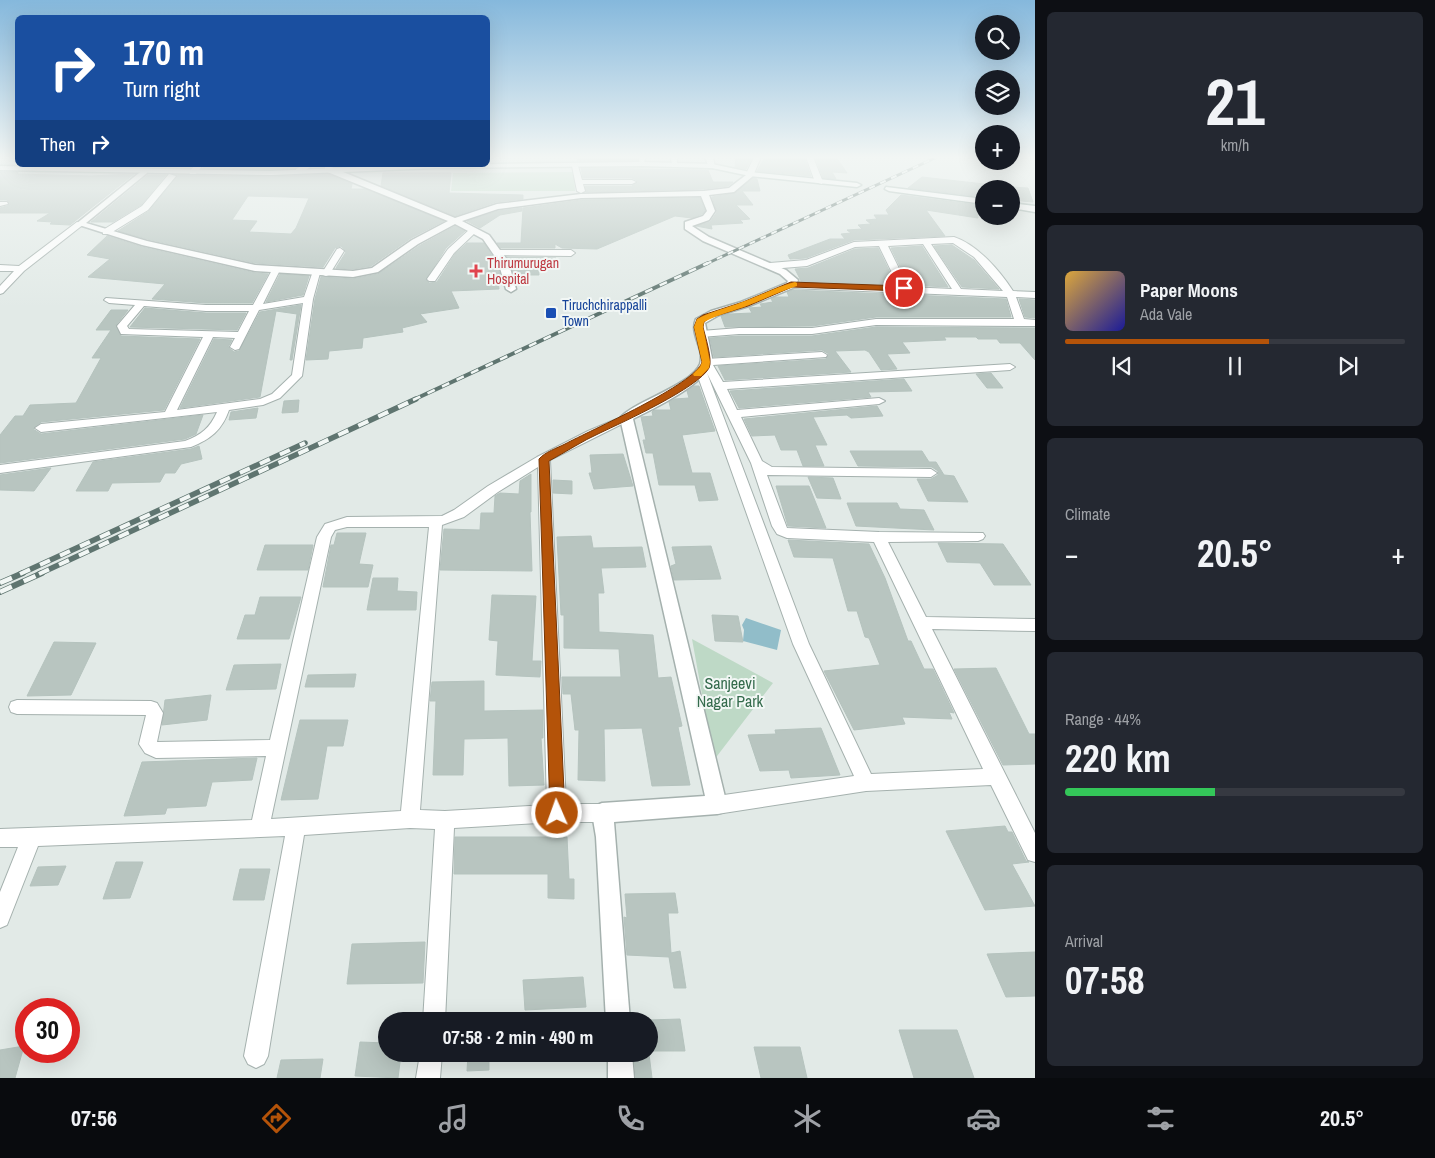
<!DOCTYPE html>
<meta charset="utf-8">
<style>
:root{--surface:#171b24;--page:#242831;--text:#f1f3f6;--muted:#9ea1a6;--line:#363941;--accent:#b45309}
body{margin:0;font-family:"Archivo Narrow",sans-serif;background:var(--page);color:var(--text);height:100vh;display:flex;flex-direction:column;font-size:19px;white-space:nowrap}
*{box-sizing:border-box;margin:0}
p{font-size:16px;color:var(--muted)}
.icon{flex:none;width:28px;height:28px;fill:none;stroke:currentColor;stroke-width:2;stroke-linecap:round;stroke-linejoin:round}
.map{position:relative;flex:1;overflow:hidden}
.details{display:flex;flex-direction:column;gap:12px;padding:12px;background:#0d0f14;width:400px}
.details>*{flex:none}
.top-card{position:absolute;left:15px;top:15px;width:475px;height:152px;border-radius:8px;box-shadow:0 5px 20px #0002;background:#1a4fa0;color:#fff;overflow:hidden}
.tools{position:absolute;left:975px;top:15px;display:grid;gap:10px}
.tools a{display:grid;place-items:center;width:45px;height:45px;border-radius:50%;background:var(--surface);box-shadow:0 5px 20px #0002;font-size:25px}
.speed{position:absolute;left:15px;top:998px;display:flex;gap:10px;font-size:25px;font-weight:700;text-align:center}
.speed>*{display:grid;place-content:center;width:65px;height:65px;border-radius:50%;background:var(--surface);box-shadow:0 5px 20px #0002;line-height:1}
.speed .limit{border:8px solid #d22;background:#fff;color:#111}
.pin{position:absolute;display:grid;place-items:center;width:42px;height:42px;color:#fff;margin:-21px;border:2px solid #fff;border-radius:50%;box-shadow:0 1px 5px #0007}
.me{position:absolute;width:55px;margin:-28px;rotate:358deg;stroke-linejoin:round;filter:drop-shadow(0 0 4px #0008)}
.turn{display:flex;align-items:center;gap:18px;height:105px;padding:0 25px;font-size:22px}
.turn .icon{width:65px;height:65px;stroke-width:2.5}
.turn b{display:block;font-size:35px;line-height:42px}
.then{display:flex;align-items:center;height:48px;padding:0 25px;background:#0003;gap:10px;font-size:19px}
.big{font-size:38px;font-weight:700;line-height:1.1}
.details .widget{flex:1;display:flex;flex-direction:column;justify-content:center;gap:8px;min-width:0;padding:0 18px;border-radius:8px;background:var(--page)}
.details .dial{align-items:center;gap:0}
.dial b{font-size:65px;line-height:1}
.song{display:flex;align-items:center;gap:15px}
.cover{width:60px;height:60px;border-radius:8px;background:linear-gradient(135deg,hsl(40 70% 55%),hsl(240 70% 35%))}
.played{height:5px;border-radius:2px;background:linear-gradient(90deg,var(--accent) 60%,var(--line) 60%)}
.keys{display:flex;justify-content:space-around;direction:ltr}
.heat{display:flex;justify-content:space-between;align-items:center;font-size:28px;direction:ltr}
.charge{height:8px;border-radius:4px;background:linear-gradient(90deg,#34c759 44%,var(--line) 0)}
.trip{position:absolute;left:378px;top:1012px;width:280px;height:50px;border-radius:25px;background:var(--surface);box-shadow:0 5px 20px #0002;font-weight:700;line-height:50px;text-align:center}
.dock{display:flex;height:80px;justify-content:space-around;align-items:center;background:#090b0e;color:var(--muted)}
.dock .icon{width:35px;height:35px}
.dock .active{color:var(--accent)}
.dock b{font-size:22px;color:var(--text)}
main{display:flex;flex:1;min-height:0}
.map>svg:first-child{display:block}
.green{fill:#bed9c6}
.water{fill:#91bdc9}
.building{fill:#b8c5c0;stroke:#b5c3be;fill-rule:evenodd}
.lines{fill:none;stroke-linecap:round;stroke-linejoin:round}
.minor-casing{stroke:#a5b1ae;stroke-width:2}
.tertiary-casing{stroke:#a5b1ae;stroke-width:3}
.secondary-casing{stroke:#a2b5af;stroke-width:3}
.minor{fill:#fff;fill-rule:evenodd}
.tertiary{fill:#fff;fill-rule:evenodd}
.secondary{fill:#fff;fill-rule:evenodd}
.rail-far3-casing{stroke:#5f7570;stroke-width:3}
.rail-far2-casing{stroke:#5f7570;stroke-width:4}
.rail-far1-casing{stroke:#5f7570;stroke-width:5.5}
.rail-casing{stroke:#5f7570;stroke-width:6}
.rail-far3{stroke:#f2f7f5;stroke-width:2;stroke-dasharray:6;stroke-linecap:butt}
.rail-far2{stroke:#f2f7f5;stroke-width:2.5;stroke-dasharray:8;stroke-linecap:butt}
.rail-far1{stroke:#f2f7f5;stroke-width:4;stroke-dasharray:11;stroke-linecap:butt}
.rail{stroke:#f2f7f5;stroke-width:4.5;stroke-dasharray:13;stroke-linecap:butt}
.route{fill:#b45309;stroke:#753606}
.slow{fill:#f59e0b}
.health-dot{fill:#e0444e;stroke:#f2f7f5;stroke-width:2}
.transit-dot{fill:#1a4fb4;stroke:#f2f7f5;stroke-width:2}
.labels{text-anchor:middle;stroke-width:4;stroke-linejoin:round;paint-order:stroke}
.far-health-label{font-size:14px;fill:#be3a42;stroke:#f2f7f5;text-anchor:start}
.far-transit-label{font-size:14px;fill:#164399;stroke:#f2f7f5;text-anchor:start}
.park-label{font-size:16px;fill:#346b4c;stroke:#f2f7f5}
</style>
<main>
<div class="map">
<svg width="1035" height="1078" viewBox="0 0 1035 1078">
<rect width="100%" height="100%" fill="#e2eae7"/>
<path class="green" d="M574,172L575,191H451L453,173Z
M692,639L773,683L714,760Z"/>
<path class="water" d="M746,618L781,630L777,650L743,641L744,630L742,625Z"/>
<path class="building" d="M577,157H637L638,160L578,161Z
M736,157H746L752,158L746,169L735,167Z
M765,157H804L811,176L757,171Z
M815,157H836L847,173L832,172L836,179L823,178Z
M118,165H193L190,168L116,166Z
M205,165H300L295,168L271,169L203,168Z
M581,168L708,170L713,182H733L728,186L704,189L586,192L585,186H632L638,181L632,178H583Z
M0,172H18V174L91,176L134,174L70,225L50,224L52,222L37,221L50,213H0V208L10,205L7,200H0Z
M383,173H451L449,193L523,195V199L496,202L455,216L381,186Z
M328,174L352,184L351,189H365L444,221L411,238L371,266L353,269L336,268L346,252L341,246L335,248L323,267L255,263L147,239L118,231L149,211L178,175L271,177ZM248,196L286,197L309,198L296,228L291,234L249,232L257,221L232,220Z
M148,175H166L141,205L113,222H91Z
M922,177L984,184V197L908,188Z
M753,178L757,179L760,191H742L753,205H736L750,219L740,220L743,223L711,225L712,229L696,226L710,222L717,212L712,197L735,193Z
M1011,187L1028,188L1033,202L1011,200Z
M901,195L977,205L978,218L926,210L945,236L854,240L806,258L790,259L788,255L830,239H845L841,234L851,233L847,230L862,229L858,225L871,224L866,220L877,219L874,215H889L886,210Z
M700,198L705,211L702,214L692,218L675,216L597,249L562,248L555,244V248H501L497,243H521L523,208L581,200Z
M522,208V211L500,215L480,228L467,221L498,211Z
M455,226L465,231L446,248L426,280L429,283L437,282L455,254L467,243H484L496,262L502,281H498L499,289L451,291L459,308L420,314L427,322L402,328L403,332L363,338L362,348L329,351L328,359L306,360L315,299L321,277L353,279L378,274L419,246Z
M107,236L142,247L255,273L268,274L252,303H206L152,299L165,284L88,277L110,259L87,255Z
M952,245L974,260L999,289L962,287L934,246Z
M922,246L948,287L909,285L891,248Z
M878,248L896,285L801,281L795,269L808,268L855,249Z
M507,257L556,258L557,263H538L539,275H524L523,282H516Z
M280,274L309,276L303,295L266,302Z
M793,290L1006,299L1011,317H876L812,326L725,327L721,316L730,314L752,313L749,308L762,307L760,304L773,302L771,299L775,297H789L787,292Z
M1019,299L1035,300V318L1025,317Z
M301,305L292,360H290L297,314L276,311L260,397L180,408L214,339L232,340L228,347L234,352L239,351L260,312Z
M145,308L206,313H246L237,330L130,327Z
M111,310H128L116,325L121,336L200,339L164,410L41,422L33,429L41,434L203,415L196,434L185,439L0,463V435L15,416H23L30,405L76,403L101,358H92L111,330H96Z
M876,327L1035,328V360L1020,343H1000L997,339H978L976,337H944L946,340L902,342L910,353L887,354L897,369L881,370L869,352L865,350L835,351L851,372L725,380L718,366L826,359L829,354L822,350L714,357L710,338L739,336H812Z
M991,373L1003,388H987L976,374Z
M904,379L912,391L868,392L871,397L739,408L730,391Z
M694,386H699L715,431L682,435L692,473H710L718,500L699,501L695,485H659L653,453H646L643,440H646L641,417L653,416L652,412L654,410H671L669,402L675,399L689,398L687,391Z
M299,400L298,412L282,413L284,401Z
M877,406L883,416L851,418L847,415L813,417L827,445H815L824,466H803L797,450H781L775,435L752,436L744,419Z
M258,408L256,418L229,420L231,412Z
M199,446L202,459L181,464L175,473H165L160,482L112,483L108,491H76L93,462L191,449Z
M850,451H922L929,462H936L944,475L954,476L968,502L928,501L917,479H931L938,475V471L932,467L858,466Z
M623,454L633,486L594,489L589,473H592L590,455Z
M51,468L34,491L0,490V475Z
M531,474V512H530L532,571L440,570L444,529L480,530L481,513H494L495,496L500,493L519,494L520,481Z
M808,477L833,478L841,499L817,498Z
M553,480L572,481V494L553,493Z
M776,486H809L826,528L788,526Z
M847,503H897L900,509L924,510L934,530L856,526Z
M337,533H366L359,564L373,565L368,587H323L331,545H334Z
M591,536L593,548L642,547L646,567L601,568L604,593H598L599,632L653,635L658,678L671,677L682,726L678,727L690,785L652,786L642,728L604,729L605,781L578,780L579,730H575L571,694H563L562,677H621L619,649L564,648V615H561L557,537Z
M788,540L869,544L885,578L908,641H911L924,669H933L954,713L949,712L952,719L902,717L905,724L854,730L824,671L880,665L869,638L865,637L857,611H848L833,558L794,557Z
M938,543L1003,544L1031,585H994L980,563L947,562Z
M265,545H313L308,570H257Z
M711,546L721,579L674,580L671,566L676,564L672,547Z
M373,578H398L397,591L417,592L416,610H367Z
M492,595L536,596L532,661H541L540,677L496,675L498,641L489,640Z
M260,597H301L289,639H237L245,615H255Z
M712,615L738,616L743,642L715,641Z
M54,642L96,643L71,695L27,696Z
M281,664L276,689L226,690L234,665Z
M996,668L1029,734H1035V764L1003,765L954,669Z
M356,674L354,687H305L308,675Z
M484,681V711L543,710V738H541L544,785L509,786L508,738L464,739L463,775H433L436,701H430L432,682Z
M211,695L207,720L162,725L165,700Z
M300,720H348L343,746H327L318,799L281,800Z
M821,728L840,775L791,778L789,770L760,771L748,735L776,734L775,730Z
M257,758L252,780L212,782L206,806L167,808L165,814L124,816L142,762Z
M1005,826L1008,832H1012L1026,861L1029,862L1012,864L1035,906L985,910L946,831Z
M455,837H567L569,879H574V899L548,898V874H454Z
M116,862H143L130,898L103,899Z
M66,866L58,885L30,886L38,867Z
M240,869H270L264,900H233Z
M675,893L678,913H668L671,953L680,951L686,988H674L669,957L627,955L624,917L627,918L625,894Z
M425,942L423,983L347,984L352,944Z
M1035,952V996L1006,997L987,954Z
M583,977L586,1007L525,1010L523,980Z
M680,1019L685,1051H649V1020Z
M899,1030H957L974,1078H914Z
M360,1042L386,1043V1054H401L398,1078L355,1076Z
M24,1046L15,1078H0V1050Z
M754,1047H800L807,1078H761Z
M468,1054H489V1070L467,1071Z
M634,1054H649L652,1078H636Z
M323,1059L320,1078H277L281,1060Z"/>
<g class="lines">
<g class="minor-casing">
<path id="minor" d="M639,157H645L644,165H640Z
M670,157H677V166H673Z
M754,157H761L753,176H747L746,174Z
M806,157H813L823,182L822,184L815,182Z
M195,165H203L196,174H190L189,172Z
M304,165H313L302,173H296V169Z
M572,166H578L582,180H632L636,182L632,184H583L585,191L581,193L577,191Z
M169,174L176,176L148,210L109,234H103V230L142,206Z
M0,202H7L8,204L0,206Z
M77,222L84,224L24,271L3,293L0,294V286L14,271H0V265L19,266Z
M470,229L477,231L454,253L435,281H429L427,279L448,249Z
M954,237C978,245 1000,271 1013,291L1035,292V298L1016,297L1024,319L1035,320V326L876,325L812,334H739L701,337L696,334L701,331L739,328H812L876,319H1014L1007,297L791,288L786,285L791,282L899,287L879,246L855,247L807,266L770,269L766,266L770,263L806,260L854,242ZM953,243L974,257L1003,291L961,289L931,244ZM923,244L952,289L908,287L888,246Z
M340,248L344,251L329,275L326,276L323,275L322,273L337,249Z
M499,250H571L575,253L571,256L496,255V251Z
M276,267L280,270L263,304L304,297L313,271L316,270L320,273L313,299L302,376L280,398L263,405L229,410C222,430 211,439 191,447L0,473V465L185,441C201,435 210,428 217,412L41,432L35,428L41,424L165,412L203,337L121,334L117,326L135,305L109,303L104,300L106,298L206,305H253L272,270ZM303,303L292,375L272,394L260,399L177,410L213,337L235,338L230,347L235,350L239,349L259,310ZM144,306L206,311H249L238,332L129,329L127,326Z
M822,352L827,355L826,357L713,365L723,382L1010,364L1015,367L1010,370L727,389L737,410L879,398L885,401L879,404L741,417L762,461L772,467L931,469L937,473L931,477L767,475L787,528L879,532L983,533L985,536L983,539L978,541L888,542L926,617L1035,619V631L932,629L1035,833V862L1028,860L991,785L866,791L717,814L710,811L708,805L710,799L717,796L854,776L793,644L696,371L697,369H705L701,362L706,359ZM707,373L751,463L772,526L777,534L787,538L874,542L983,769L871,774L809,644Z
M626,415L630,416L632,418L630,420L550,460L566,804H602L609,807L611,813L609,819L602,822H557L454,828L445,1021H423L435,829L410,828L304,835L268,1056L264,1064L256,1068L248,1064L244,1056L285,836L38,846L7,925L0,928V892L18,847H0V829L252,820L266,756L156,758L145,753L139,744L146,715L17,714L11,712L9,707L11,702L17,700L151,701L157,703L163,713L157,742L270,740L317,537L325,524L347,517L442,516L454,510L488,486L537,457L588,431ZM538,467L547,805L445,811L420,810L442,525L464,517L498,492ZM347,527H429L401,811L271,819L331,537L335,530Z
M420,1054H442L440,1078H416Z"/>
</g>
<g class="tertiary-casing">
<path id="tertiary" d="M705,157H713L715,168H709Z
M325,167H331L455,218L497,204L581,194L704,191L729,188L750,172L754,174L753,176L734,192L709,195L715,211L709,220L692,226L709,237L786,270L798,280L795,287L749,306L719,315L705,323L712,358C712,382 652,409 633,419L727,805L724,812L717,814L614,822L630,1021H606L596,837L592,813L595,806L602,803L705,796L620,418C633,402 692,385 700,364C705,349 689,334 696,319L711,311L741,302L787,283L788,281L780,274L703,241L685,229V222L703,216L707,211L701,196L581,198L498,209L462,221L489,235L508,261L516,289L511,292L506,289L498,261L483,239L455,224L418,244L378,272L353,277L255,271L142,245L76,224L144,169H147V173L86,223L147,241L255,265L353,271L372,268L412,240L448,221L325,171Z
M608,1054H632L634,1078H608Z"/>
</g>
<g class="secondary-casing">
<path id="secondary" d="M642,162L712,164L750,172L857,183L861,185L857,187L750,176L712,168L642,166L436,168L271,175L0,170V166L271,171L405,165Z
M886,187L984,199V204L889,191L885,189Z
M1011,203L1035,206V212L1011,208Z"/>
</g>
<use href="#minor" class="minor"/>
<use href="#tertiary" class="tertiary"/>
<use href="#secondary" class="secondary"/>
<g class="rail-far3-casing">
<path id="rail-far3" d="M706,264L937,157"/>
</g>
<g class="rail-far2-casing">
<path id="rail-far2" d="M413,400L708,263"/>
</g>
<g class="rail-far1-casing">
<path id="rail-far1" d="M20,574L305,443
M39,574L416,399"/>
</g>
<g class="rail-casing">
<path id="rail" d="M0,583L23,573
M0,592L42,573"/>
</g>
<use href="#rail-far3" class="rail-far3"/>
<use href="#rail-far2" class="rail-far2"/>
<use href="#rail-far1" class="rail-far1"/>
<use href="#rail" class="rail"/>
</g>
<linearGradient id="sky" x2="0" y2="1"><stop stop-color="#85b8dc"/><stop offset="0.51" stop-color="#f2f6f4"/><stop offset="1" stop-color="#f2f6f4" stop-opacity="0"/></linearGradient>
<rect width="1035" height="308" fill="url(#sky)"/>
<path class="route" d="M791,282L904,286L908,288L904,291L792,287L748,306L709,318L704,322L703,327C705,336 713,360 709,368C698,388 623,422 600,433C582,441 566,452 549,461L565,813L563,818L557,820L552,818L550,813L539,459C545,452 557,448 565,444C589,431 696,384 702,362L694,327L697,319L703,315L743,302Z"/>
<path class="slow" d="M795,282L797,283V286C780,291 765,299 749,305C734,311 719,314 704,322L703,327L710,362L709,368L701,376H694L693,374L700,367L702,362L694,327L697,319C712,311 727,308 742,302C760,296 776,287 795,282Z"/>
<path class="health-dot" d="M473.5 263.5h5v5h5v5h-5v5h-5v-5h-5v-5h5z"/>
<rect class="transit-dot" x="545" y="307" width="12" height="12" rx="2.5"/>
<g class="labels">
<g class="far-health-label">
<text x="487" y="268">Thirumurugan<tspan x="487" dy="16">Hospital</tspan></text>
</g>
<g class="far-transit-label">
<text x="562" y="310">Tiruchchirappalli<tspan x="562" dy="16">Town</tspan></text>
</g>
<g class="park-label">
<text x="730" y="689">Sanjeevi<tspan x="730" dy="18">Nagar Park</tspan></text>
</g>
</g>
</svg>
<div class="tools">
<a><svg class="icon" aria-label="search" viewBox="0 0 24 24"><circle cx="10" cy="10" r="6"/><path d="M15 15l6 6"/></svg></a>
<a><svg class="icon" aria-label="layers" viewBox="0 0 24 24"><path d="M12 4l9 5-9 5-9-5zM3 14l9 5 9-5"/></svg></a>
<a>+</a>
<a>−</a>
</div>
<div class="speed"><div class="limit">30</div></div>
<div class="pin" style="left:904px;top:288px;background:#d93025"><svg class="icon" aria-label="arrive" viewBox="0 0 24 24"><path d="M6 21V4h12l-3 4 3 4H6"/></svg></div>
<svg class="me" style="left:557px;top:813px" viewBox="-20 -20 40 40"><circle r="17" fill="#b45309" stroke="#fff" stroke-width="3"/><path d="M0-11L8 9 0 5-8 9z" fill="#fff"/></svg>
<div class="trip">07:58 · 2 min · 490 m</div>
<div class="top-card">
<div class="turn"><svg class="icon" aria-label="right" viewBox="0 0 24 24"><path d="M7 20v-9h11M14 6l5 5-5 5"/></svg><div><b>170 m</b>Turn right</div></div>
<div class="then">Then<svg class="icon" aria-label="right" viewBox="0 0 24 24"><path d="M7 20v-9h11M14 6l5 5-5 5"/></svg></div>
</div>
</div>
<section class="details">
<div class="widget dial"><b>21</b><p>km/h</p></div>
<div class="widget">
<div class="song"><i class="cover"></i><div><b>Paper Moons</b><p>Ada Vale</p></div></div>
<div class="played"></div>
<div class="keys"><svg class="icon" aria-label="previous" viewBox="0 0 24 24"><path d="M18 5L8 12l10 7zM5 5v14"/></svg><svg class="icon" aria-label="pause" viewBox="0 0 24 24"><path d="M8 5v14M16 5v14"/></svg><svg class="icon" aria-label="next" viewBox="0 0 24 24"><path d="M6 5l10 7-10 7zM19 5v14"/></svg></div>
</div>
<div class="widget"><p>Climate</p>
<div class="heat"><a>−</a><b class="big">20.5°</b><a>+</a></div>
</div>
<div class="widget"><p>Range · 44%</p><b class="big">220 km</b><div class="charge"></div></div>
<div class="widget"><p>Arrival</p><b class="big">07:58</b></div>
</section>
</main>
<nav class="dock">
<b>07:56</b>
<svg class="icon active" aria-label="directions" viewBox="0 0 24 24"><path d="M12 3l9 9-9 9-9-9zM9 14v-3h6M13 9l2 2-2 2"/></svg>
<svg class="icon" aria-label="music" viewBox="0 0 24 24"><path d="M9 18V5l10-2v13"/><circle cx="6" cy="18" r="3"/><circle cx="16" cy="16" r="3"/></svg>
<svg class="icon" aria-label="phone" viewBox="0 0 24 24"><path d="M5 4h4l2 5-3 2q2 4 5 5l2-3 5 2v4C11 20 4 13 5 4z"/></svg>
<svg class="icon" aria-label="climate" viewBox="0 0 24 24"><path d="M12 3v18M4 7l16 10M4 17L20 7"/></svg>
<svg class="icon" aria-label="car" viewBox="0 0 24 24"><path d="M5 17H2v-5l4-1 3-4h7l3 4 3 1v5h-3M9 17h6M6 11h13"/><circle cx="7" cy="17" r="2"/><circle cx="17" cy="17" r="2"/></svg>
<svg class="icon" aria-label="filters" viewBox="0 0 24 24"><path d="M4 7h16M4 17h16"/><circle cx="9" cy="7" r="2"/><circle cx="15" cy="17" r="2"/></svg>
<b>20.5°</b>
</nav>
